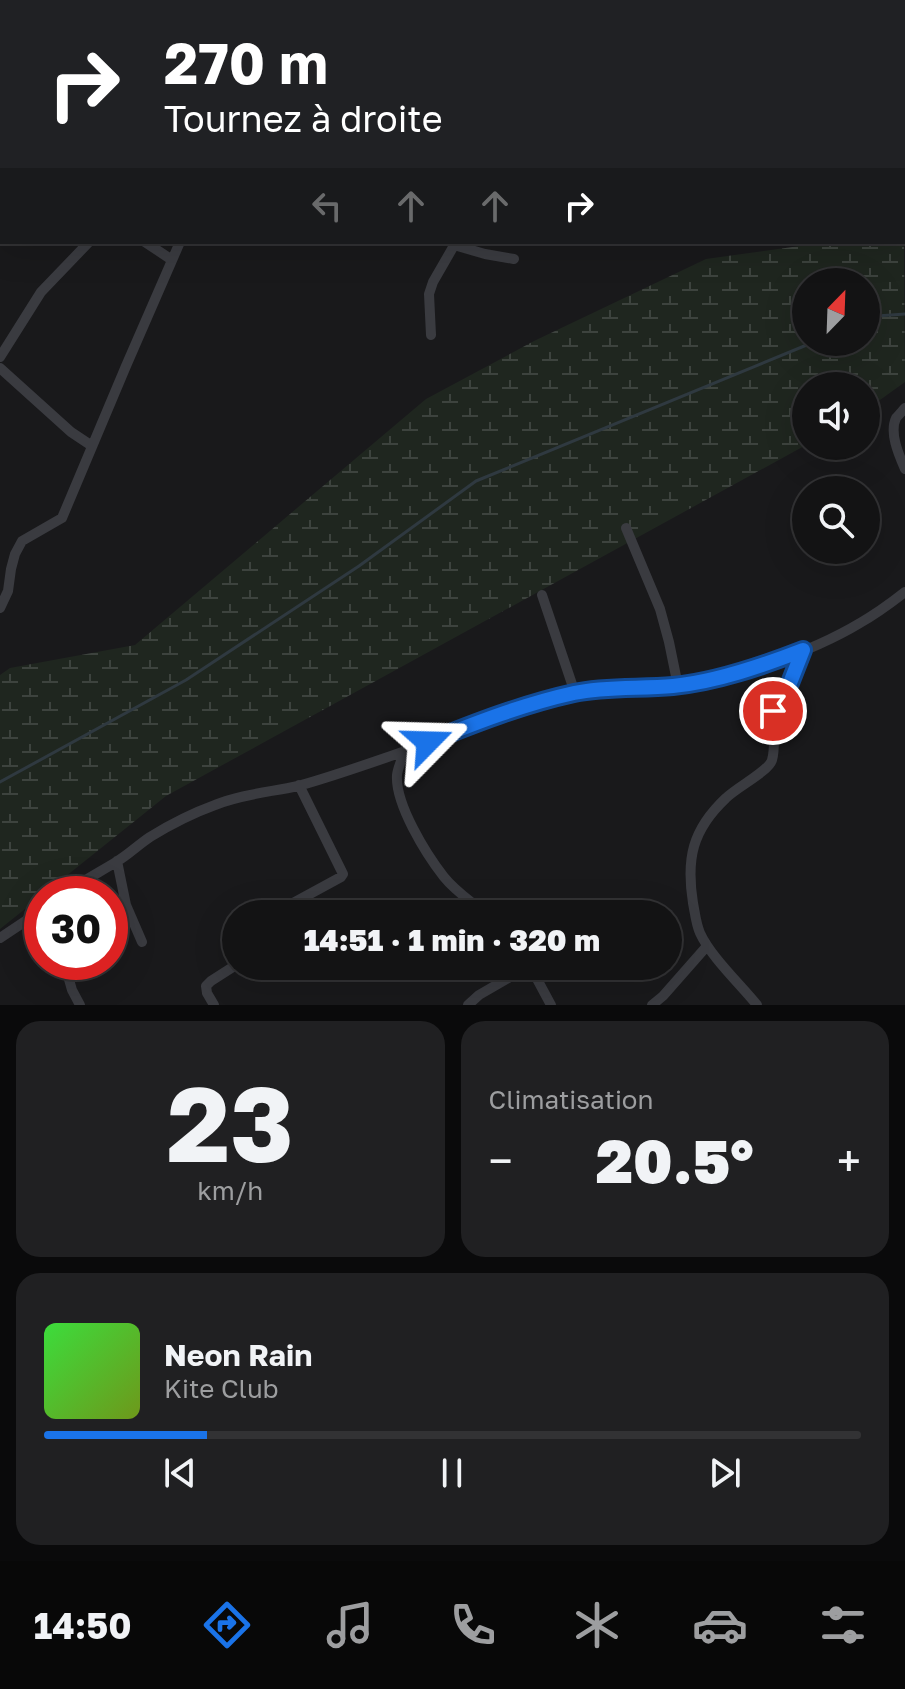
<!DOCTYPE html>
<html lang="fr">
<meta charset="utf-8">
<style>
:root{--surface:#131314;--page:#202022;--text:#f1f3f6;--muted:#9d9ea0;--line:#323234;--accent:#1a73e8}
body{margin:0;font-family:"Golos Text",sans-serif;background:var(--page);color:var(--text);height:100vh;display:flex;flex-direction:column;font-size:30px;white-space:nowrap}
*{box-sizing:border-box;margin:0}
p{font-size:26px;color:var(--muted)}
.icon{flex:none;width:44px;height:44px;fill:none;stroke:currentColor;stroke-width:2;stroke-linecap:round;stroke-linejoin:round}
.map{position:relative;height:1005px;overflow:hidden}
.panel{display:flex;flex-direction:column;gap:16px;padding:16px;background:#0a0a0b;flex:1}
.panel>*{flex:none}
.top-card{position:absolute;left:0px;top:0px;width:906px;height:244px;box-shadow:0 8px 32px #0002,0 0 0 2px var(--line);background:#202124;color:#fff;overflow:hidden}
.needle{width:52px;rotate:23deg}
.buttons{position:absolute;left:792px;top:268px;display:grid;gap:16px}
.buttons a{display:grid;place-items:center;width:88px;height:88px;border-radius:50%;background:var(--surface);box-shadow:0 8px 32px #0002,0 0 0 2px var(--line);font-size:40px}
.speed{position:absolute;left:24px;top:876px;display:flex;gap:16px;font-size:40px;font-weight:700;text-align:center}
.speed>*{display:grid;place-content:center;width:104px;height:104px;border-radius:50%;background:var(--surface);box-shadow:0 8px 32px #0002,0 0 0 2px var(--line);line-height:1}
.speed .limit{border:12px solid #d22;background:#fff;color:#111}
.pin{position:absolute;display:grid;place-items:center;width:68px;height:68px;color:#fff;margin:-34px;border:4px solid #fff;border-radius:50%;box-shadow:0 2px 8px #0007}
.me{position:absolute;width:88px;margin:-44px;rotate:68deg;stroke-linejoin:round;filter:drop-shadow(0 0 6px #0008)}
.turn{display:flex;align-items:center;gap:28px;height:168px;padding:0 32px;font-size:36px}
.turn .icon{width:104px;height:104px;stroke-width:2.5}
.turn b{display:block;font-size:56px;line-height:68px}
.lanes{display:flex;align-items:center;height:76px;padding:0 32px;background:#0003;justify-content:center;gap:40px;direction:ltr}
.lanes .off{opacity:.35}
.big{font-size:60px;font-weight:800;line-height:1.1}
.panel .widget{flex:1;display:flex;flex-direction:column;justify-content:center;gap:12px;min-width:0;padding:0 28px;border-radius:24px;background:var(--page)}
.panel .dial{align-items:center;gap:0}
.dial b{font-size:104px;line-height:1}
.song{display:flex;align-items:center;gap:24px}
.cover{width:96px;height:96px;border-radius:12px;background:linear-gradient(135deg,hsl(120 70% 55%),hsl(80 70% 35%))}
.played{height:8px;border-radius:4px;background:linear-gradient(90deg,var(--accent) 20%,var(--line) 20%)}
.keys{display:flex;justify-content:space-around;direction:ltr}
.heat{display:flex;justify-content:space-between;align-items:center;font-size:44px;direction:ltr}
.panel .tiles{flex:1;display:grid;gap:16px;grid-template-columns:1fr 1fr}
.widget:last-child{grid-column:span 2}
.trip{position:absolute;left:222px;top:900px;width:460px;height:80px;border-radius:40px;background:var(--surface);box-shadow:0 8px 32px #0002,0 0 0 2px var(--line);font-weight:800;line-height:80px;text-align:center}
.dock{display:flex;height:128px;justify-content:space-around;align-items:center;background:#080808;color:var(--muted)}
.dock .icon{width:56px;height:56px}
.dock .active{color:var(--accent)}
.dock b{font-size:36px;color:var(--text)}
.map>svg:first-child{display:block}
.wetland{fill:url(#wetland-marsh);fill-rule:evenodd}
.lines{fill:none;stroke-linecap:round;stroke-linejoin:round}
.stream{stroke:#2f3940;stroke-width:3}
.minor{stroke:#3a3b40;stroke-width:10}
.route-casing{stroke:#114b97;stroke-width:20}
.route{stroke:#1a73e8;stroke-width:14}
</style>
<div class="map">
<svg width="905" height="1005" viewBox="0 0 905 1005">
<defs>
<pattern id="wetland-marsh" width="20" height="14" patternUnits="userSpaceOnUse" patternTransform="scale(2)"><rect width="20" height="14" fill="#1f261f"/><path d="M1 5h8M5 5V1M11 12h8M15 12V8" fill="none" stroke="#3d433e"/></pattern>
</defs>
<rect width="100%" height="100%" fill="#19191b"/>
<path class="wetland" d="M904,232L905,382L866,410V386H806V445L166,796L0,929V675L10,668L135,645L426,399L534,341L706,259L828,242H904ZM806,282H866V342H806Z"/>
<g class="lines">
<path class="stream" d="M866,321L877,316L905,314
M0,782L186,680L359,566L476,481L814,342"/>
<path class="minor" d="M122,0L126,2
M629,0V2
M863,0L866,2
M178,2L179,0
M328,2V0
M564,2V0
M904,64V68
M0,111L2,112
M904,174L905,175
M904,192L905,191
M145,242L172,260
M454,245L485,254L514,259
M431,335L429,294L433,282L456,242
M0,357L41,292L89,242
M0,368L71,432L92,446
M905,408C904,409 897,417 896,418C889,433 899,455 905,469
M626,528L660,609L669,642L678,686
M542,595L575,693
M0,608L8,591L11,569L15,554L22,541L62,518L126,366L180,242
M405,751C402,759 398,767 397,775C395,804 426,854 444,877C456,892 472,902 486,914
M117,861L126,905L142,942
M64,894C81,882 98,873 116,862C128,855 138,845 150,837C171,824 193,813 215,805C242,794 271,792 298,786C327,778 356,768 385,758C448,737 509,707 574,693C608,686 643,690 677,686C735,678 810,653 860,623C876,614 891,603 905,592
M273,914L341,877L343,874L299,785
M0,938L42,910
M64,962L72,990L80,1005
M530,966L551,1005
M214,1005L207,993L206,986L211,981L236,965
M468,1005L479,995L529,966
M652,1005L663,996L707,946
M757,1005C740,984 711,957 700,933C696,924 695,913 693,903C686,859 692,830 726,798C737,787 769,771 772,760C776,747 773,724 773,711L775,703L790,683L803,650"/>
</g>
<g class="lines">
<g class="route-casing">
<path id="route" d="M428,742C475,723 524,704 574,693C606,686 640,689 673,686C716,682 762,666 803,650L790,683L775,703L773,711"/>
</g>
<use href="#route" class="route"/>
</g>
</svg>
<div class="buttons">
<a><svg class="needle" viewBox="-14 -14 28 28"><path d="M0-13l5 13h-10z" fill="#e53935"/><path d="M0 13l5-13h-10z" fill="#9d9ea0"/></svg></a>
<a><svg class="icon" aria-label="sound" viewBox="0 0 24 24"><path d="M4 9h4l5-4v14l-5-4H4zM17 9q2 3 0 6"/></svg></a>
<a><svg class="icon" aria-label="search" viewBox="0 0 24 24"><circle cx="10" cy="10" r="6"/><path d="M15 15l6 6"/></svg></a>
</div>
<div class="speed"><div class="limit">30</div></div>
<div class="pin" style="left:773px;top:711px;background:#d93025"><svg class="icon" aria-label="arrive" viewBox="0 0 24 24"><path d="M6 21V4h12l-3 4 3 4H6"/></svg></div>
<svg class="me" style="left:428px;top:742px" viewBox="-20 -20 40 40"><path d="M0-17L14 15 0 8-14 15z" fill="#1a73e8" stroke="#fff" stroke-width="4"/></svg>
<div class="trip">14:51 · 1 min · 320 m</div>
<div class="top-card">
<div class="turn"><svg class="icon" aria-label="right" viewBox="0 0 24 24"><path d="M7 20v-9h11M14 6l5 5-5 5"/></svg><div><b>270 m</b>Tournez à droite</div></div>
<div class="lanes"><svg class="icon off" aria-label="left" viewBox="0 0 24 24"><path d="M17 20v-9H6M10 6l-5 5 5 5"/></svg><svg class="icon off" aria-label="ahead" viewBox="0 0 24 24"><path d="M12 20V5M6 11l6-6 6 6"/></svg><svg class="icon off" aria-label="ahead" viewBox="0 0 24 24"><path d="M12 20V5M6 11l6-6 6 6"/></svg><svg class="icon" aria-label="right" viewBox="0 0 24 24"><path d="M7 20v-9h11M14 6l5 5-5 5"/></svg></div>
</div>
</div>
<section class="panel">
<div class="tiles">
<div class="widget dial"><b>23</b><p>km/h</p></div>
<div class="widget"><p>Climatisation</p>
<div class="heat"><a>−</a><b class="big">20.5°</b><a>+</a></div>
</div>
<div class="widget">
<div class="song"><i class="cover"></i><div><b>Neon Rain</b><p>Kite Club</p></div></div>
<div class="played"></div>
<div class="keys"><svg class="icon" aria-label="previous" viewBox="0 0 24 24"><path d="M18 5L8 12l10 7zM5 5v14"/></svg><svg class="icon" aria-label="pause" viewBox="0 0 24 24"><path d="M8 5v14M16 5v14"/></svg><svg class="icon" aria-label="next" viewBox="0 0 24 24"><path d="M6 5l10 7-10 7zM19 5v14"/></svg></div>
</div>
</div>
</section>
<nav class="dock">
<b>14:50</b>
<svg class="icon active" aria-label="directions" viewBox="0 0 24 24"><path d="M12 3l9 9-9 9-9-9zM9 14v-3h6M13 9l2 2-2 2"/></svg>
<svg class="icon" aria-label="music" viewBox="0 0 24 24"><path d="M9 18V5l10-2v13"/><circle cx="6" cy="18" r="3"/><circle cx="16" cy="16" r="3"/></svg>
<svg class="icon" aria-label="phone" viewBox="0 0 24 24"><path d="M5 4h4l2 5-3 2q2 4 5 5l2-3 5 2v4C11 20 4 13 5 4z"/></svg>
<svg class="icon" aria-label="climate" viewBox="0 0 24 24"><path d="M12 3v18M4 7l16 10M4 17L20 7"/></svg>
<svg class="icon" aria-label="car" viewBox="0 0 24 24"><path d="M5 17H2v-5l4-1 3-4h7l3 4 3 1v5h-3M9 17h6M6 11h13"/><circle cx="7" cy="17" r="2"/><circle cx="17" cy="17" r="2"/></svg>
<svg class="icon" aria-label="filters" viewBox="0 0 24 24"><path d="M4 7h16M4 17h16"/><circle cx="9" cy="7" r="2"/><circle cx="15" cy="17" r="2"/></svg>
</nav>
